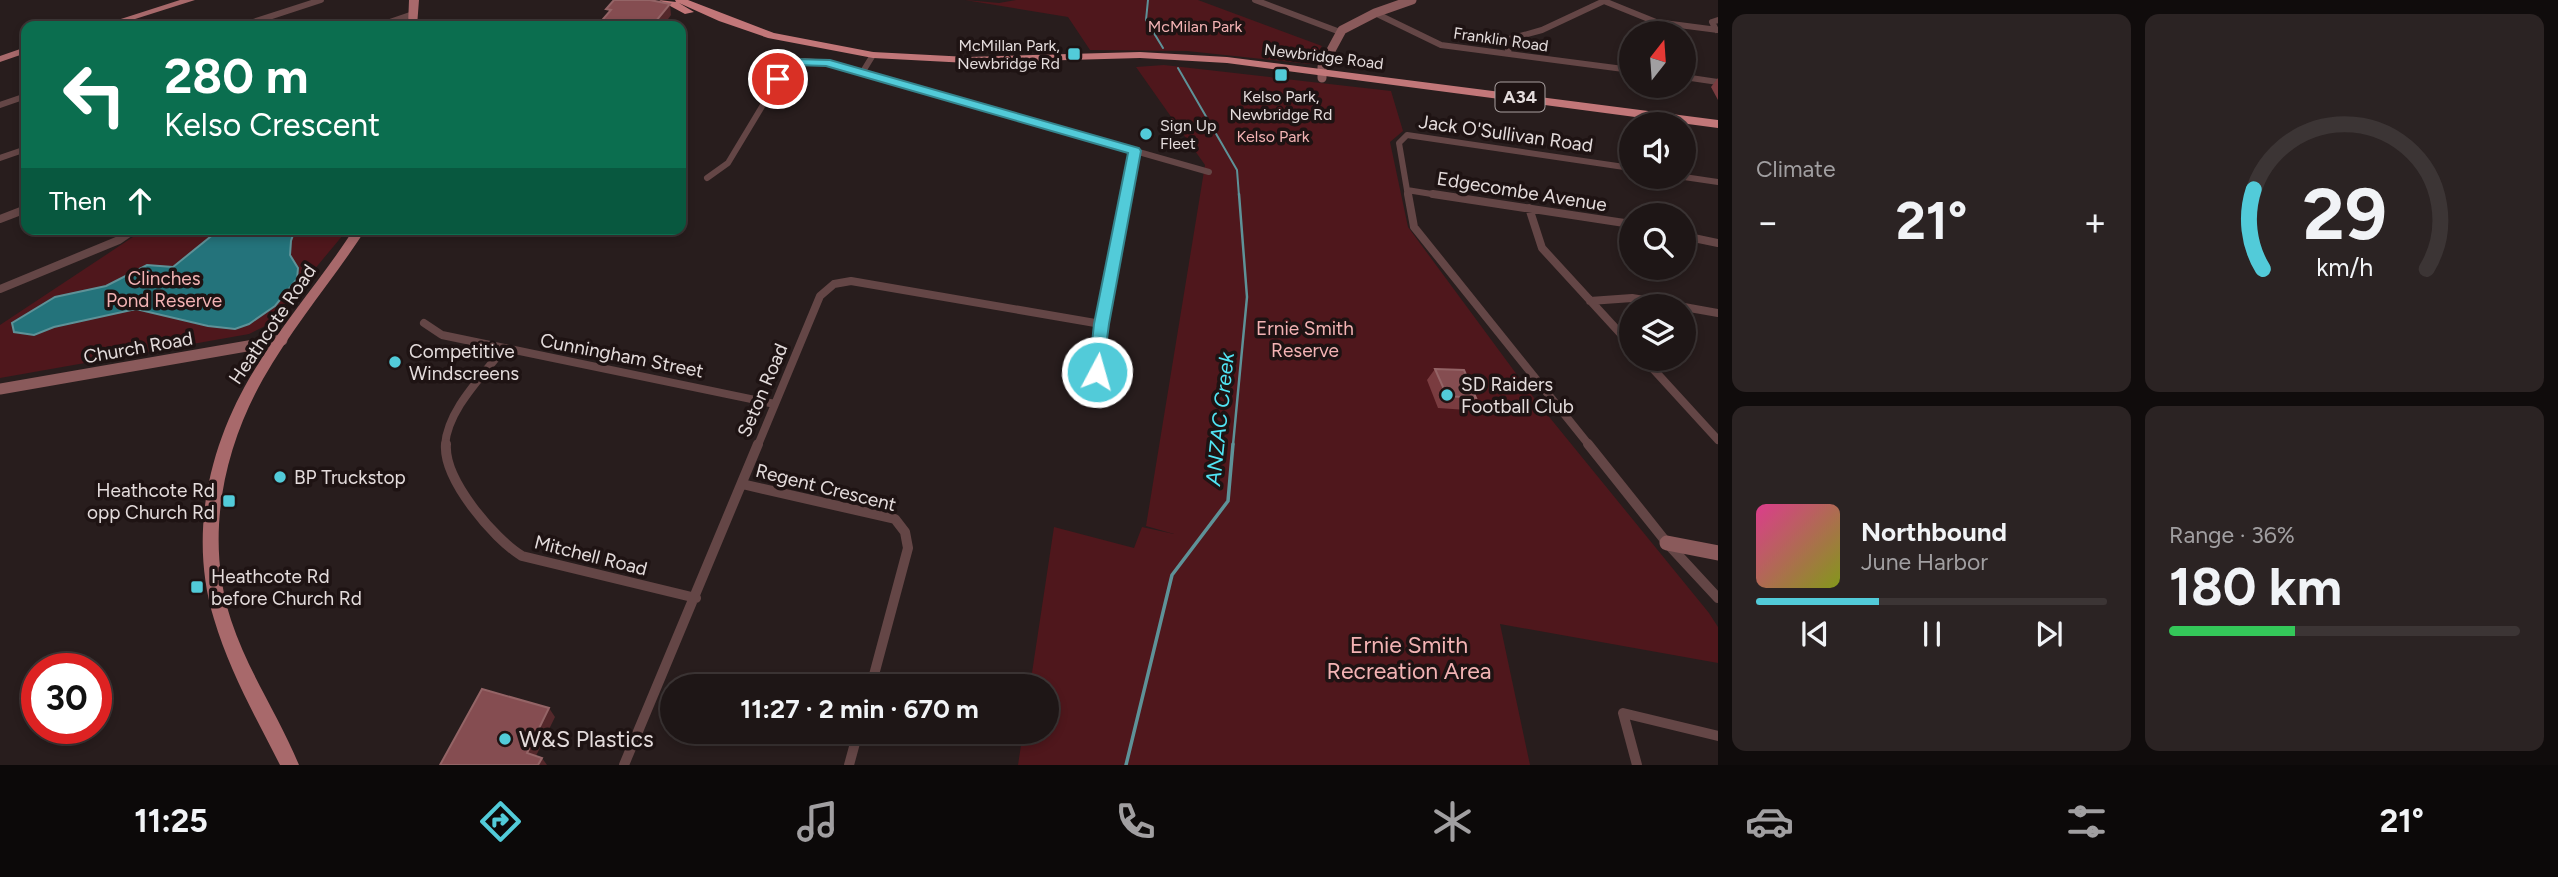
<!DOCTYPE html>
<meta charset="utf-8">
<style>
:root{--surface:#1e1616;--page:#2b2323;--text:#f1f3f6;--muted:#a19fa1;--line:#3c3535;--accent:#52cbd9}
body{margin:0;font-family:Figtree,sans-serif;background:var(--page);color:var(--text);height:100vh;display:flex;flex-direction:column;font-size:26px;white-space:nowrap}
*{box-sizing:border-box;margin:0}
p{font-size:23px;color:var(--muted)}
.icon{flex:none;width:38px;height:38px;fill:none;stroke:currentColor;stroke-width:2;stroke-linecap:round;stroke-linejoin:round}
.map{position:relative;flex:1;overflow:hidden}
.drawer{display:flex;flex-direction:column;gap:14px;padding:14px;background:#100c0c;width:840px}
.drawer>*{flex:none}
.guide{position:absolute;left:21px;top:21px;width:665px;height:214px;border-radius:14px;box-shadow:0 4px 10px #0003,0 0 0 2px var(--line);background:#0b6e4f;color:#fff;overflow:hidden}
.needle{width:46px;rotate:17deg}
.tools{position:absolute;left:1619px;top:21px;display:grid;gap:14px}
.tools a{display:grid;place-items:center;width:77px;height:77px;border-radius:50%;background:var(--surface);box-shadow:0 4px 10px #0003,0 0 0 2px var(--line);font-size:35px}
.speed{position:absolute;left:21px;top:653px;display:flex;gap:14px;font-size:35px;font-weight:700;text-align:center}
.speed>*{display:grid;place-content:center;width:91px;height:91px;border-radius:50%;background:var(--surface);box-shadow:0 4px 10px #0003,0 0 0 2px var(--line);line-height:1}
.speed .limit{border:10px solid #d22;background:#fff;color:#111}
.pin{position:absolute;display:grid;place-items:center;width:60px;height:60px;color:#fff;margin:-30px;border:4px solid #fff;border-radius:50%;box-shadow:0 2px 7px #0007}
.me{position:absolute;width:77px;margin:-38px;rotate:6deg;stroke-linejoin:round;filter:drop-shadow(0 0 5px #0008)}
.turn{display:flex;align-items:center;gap:24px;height:147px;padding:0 28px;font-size:32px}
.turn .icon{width:91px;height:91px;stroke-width:2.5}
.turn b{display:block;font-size:49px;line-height:60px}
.then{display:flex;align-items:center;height:66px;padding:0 28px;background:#0003;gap:14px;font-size:26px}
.big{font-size:52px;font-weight:700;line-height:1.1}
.drawer .tile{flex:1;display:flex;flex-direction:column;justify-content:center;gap:10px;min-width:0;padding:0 24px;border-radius:14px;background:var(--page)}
.drawer .dial{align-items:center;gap:0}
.dial svg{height:182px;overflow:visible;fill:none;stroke:var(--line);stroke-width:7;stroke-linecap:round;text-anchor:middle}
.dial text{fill:var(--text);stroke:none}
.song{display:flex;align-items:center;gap:21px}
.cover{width:84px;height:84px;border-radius:10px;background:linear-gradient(135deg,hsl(330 70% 55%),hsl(70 70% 35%))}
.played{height:7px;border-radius:4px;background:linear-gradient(90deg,var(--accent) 35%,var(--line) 35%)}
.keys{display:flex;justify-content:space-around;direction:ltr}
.heat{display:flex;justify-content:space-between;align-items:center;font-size:38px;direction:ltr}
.charge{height:10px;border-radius:5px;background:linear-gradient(90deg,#34c759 36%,var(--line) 0)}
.drawer .tiles{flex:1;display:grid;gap:14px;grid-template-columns:repeat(2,1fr)}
.trip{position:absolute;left:660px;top:674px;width:399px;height:70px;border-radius:35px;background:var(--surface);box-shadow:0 4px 10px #0003,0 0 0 2px var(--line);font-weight:700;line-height:70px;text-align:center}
.dock{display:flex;height:112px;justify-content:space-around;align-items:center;background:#0c0909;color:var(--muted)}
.dock .icon{width:49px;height:49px}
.dock .current{color:var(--accent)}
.dock b{font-size:32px;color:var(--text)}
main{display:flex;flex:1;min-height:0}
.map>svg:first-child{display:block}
.green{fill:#4f171c}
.water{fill:#24737b;stroke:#5e9298;stroke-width:2}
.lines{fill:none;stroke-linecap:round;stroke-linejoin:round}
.stream-far2{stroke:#5e9298;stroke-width:2}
.stream-far1{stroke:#5e9298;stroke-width:2.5}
.stream{stroke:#5e9298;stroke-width:3.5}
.street-far2{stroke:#644646;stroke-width:6}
.street-far1{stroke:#644646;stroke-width:8}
.street{stroke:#644646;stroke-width:10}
.secondary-far2{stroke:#8a5a5b;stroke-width:9}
.secondary-far1{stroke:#8a5a5b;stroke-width:11}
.secondary{stroke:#8a5a5b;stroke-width:15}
.primary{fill:#a8696b;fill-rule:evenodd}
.highway{fill:#c27779;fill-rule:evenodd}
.wall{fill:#7a3c40}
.shaded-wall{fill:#54282b}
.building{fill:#854d51;stroke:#946466;stroke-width:2}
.route{fill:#52cbd9;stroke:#35848d;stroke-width:2}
.poi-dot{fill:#52cbd9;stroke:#1e1313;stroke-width:2.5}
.labels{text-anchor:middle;stroke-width:7;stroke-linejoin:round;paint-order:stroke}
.far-park-label{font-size:16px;fill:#f3b3b4;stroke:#1e1313}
.far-street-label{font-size:16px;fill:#e4dcdc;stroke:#1e1313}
.far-poi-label{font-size:16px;fill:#e4dcdc;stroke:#1e1313;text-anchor:end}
.shield{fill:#1e1313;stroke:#a9a0a0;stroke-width:2}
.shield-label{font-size:18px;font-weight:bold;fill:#e4dcdc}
.street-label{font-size:19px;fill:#e4dcdc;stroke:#1e1313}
.park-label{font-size:19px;fill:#f3b3b4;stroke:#1e1313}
.poi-label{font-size:19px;fill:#e4dcdc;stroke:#1e1313;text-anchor:start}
.water-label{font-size:21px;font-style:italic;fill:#51e4f4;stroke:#1e1313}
.near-park-label{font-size:23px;fill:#f3b3b4;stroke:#1e1313}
.near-poi-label{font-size:23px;fill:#e4dcdc;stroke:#1e1313;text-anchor:start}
</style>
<main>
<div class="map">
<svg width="1718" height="765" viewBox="0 0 1718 765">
<rect width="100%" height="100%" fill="#281d1d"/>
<path class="green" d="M965,0L999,3L1016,0H1198L1322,46L1310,64L1187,51L1090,50L1068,17Z
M1164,65L1391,91L1403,131L1390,142L1408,227L1537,402L1709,613L1718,627V663L1500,624L1530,765H1018L1023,732H1046V686H1030L1054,527L1134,548L1142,527L1174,534L1146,526L1205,165L1136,67Z
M145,229H348L269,324L249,334L0,378V325Z"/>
<path class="water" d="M220,229H295L291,241L290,255L298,268L297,279L275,306L249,324L235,329L208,326L136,309L54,327L34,335L14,332L12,323L55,297L106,286L147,265L173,267Z"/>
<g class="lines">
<path class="stream-far2" d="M1148,0L1146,20L1163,48
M1178,68L1237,170L1239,196"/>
<path class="stream-far1" d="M1233,445L1247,297L1239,194"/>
<path class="stream" d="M1126,765L1172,575L1228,501L1233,444"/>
<path class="street-far2" d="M1255,0L1340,32
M1604,1L1656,22L1718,30
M1375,13L1441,45L1631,70
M241,26L321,0
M378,26L413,14
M1716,30L1712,22L1718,20
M1509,54L1506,40L1542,30L1606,0
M862,73L873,55
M1684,77L1718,82
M0,105L26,96
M0,158L26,149
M1684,177L1718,182
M707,178L728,163L787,65L805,61L826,63L1209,172
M1407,190L1444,196
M1126,196L1135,151
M1408,196L1399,143L1407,135L1631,168"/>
<path class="street-far1" d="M1408,194L1414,227L1589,445
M1433,194L1631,224
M1529,208L1542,248L1631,345
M0,219L26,209
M1684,236L1718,243
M0,289L119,240L135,229
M1590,301L1632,298L1681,306
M1684,307L1718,313
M424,323L442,335L775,404
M1644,359L1718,440
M1094,395L1101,324L1127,194
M445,445C448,409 482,377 503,349
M758,445L820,296L834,284L851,281L1101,324"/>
<path class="street" d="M446,444C443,479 493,538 522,556L696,598
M1588,444L1667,543L1718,598
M742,484L895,519L905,532L908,548L871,686
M624,765L758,444
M849,765L858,732
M1637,765L1623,713L1718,736"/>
<path class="secondary-far2" d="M1322,78V67L1342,30L1375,13L1412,0"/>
<path class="secondary-far1" d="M0,389L282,340"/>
<path class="secondary" d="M1667,543L1718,553"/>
<path class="primary" d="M180,0H195L113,26H99Z
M409,0H419L417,26H408Z
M26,47V53L0,62V56Z
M354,229H366C333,280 293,326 263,379C222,452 205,539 231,620C248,672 279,716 299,765H280C256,718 229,670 214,619C188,534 209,443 255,369C285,320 323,277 354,229Z"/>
<path class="highway" d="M659,0L676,2L675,0H688L774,33L873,52L968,57L1140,52L1227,57L1718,120V128L1227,63L1140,58L968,63L873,58L768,38L719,21L679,3L694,12L685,14Z"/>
</g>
<path class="wall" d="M1718,78V100L1711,87Z
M1435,369L1476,398L1467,410L1438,408L1427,380Z"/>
<path class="shaded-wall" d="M670,4L671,15L663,26H652Z
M549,708L555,717L533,762L527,753Z
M542,758L547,765H538Z"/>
<path class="building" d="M614,0H650L670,4L652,26H597L611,10L606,9Z
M1435,369L1464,370L1476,398L1447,396Z
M482,689L549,708L527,753L542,758L538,765H440Z"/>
<path class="route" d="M794,59L830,60L1139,148L1141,151L1109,324L1102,376L1097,378L1089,372L1094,324L1128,153L826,66L796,65L782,82H774L772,79L784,63Z"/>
<g class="poi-dot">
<rect x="1067" y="47" width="14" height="14" rx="3.5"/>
<rect x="1274" y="68" width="14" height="14" rx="3.5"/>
<circle cx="1146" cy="134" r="7"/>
<circle cx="395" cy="362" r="7"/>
<circle cx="1447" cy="395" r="7"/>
<circle cx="280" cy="477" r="7"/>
<rect x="222" y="494" width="14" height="14" rx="3.5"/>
<rect x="190" y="580" width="14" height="14" rx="3.5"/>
<circle cx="505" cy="739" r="7"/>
</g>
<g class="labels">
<g class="far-park-label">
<text x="1195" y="32">McMilan Park</text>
<text x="1273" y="142">Kelso Park</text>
</g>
<g class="far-street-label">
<text transform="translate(1501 39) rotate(8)" y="6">Franklin Road</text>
<text transform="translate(1324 56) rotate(7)" y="6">Newbridge Road</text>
</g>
<g class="far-poi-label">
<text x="1060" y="51">McMillan Park,<tspan x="1060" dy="18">Newbridge Rd</tspan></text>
<text x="1281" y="102" text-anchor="middle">Kelso Park,<tspan x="1281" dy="18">Newbridge Rd</tspan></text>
<text x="1160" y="131" text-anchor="start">Sign Up<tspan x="1160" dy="18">Fleet</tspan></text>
</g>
<rect class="shield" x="1495.5" y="82.5" width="49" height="29" rx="5"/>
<g class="shield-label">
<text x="1520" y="103">A34</text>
</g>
<g class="street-label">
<text transform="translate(1506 133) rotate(8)" y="7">Jack O'Sullivan Road</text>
<text transform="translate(1522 191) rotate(9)" y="7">Edgecombe Avenue</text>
<text transform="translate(272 324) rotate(-56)" y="7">Heathcote Road</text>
<text transform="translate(138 347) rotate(-10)" y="7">Church Road</text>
<text transform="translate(622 355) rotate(11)" y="7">Cunningham Street</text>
<text transform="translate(762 390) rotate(-67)" y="7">Seton Road</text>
<text transform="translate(826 487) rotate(14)" y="7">Regent Crescent</text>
<text transform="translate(591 555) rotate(14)" y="7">Mitchell Road</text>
</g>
<g class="park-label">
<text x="164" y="285">Clinches<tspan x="164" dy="22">Pond Reserve</tspan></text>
<text x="1305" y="335">Ernie Smith<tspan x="1305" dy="22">Reserve</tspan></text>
</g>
<g class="poi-label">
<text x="409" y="358">Competitive<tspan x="409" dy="22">Windscreens</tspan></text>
<text x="1461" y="391">SD Raiders<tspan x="1461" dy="22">Football Club</tspan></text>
<text x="294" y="484">BP Truckstop</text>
<text x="215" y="497" text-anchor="end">Heathcote Rd<tspan x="215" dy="22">opp Church Rd</tspan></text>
<text x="211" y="583">Heathcote Rd<tspan x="211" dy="22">before Church Rd</tspan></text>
</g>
<g class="water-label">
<text transform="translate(1220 419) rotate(-84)" y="7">ANZAC Creek</text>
</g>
<g class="near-park-label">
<text x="1409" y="653">Ernie Smith<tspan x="1409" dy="26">Recreation Area</tspan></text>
</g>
<g class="near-poi-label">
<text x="519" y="747">W&amp;S Plastics</text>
</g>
</g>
</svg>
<div class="tools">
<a><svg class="needle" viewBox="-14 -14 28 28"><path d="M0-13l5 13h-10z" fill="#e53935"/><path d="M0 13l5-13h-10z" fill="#a19fa1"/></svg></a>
<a><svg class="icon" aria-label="sound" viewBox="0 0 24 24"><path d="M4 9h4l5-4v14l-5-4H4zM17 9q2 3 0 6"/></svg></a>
<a><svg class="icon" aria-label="search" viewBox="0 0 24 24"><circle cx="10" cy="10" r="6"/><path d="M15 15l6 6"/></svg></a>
<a><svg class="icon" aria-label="layers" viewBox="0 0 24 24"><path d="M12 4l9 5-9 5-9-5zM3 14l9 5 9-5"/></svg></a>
</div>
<div class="speed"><div class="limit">30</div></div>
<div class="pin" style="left:778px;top:79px;background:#d93025"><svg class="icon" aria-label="arrive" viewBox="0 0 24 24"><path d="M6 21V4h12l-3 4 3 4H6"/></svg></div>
<svg class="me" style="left:1097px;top:372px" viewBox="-20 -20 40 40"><circle r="17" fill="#52cbd9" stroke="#fff" stroke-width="3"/><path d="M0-11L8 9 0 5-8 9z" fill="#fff"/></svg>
<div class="trip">11:27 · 2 min · 670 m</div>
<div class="guide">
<div class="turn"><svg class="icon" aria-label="left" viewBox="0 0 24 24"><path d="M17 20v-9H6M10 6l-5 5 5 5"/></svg><div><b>280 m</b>Kelso Crescent</div></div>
<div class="then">Then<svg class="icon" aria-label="ahead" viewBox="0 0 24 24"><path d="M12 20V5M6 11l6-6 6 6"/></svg></div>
</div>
</div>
<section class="drawer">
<div class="tiles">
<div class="tile"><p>Climate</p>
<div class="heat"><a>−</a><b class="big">21°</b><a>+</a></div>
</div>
<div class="tile dial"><svg viewBox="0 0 100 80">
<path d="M14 69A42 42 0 1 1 86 69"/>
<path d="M14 69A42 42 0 0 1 10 34" stroke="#52cbd9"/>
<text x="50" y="56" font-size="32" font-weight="700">29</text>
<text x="50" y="72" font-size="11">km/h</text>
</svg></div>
<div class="tile">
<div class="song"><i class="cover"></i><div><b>Northbound</b><p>June Harbor</p></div></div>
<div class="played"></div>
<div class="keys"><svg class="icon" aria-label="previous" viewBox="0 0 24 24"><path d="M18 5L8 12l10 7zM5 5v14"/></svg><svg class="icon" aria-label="pause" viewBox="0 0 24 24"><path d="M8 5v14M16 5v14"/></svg><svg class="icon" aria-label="next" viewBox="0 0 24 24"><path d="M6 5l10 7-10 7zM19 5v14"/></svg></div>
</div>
<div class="tile"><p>Range · 36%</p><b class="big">180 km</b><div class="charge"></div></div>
</div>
</section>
</main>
<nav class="dock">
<b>11:25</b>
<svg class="icon current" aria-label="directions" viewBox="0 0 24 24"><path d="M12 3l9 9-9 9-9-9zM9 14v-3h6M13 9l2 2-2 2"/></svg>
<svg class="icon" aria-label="music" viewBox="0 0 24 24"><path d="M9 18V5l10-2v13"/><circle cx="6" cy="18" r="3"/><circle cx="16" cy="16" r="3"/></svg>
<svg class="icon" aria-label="phone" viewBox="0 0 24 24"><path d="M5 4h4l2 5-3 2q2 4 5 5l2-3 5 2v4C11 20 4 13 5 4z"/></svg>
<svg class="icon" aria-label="climate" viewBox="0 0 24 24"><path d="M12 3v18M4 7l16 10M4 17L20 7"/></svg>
<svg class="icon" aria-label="car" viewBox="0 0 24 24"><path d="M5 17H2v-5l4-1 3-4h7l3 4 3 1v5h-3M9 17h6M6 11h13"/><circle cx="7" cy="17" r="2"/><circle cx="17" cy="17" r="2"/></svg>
<svg class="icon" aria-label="filters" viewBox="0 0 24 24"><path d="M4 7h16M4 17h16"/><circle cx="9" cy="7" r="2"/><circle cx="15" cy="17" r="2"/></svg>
<b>21°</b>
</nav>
